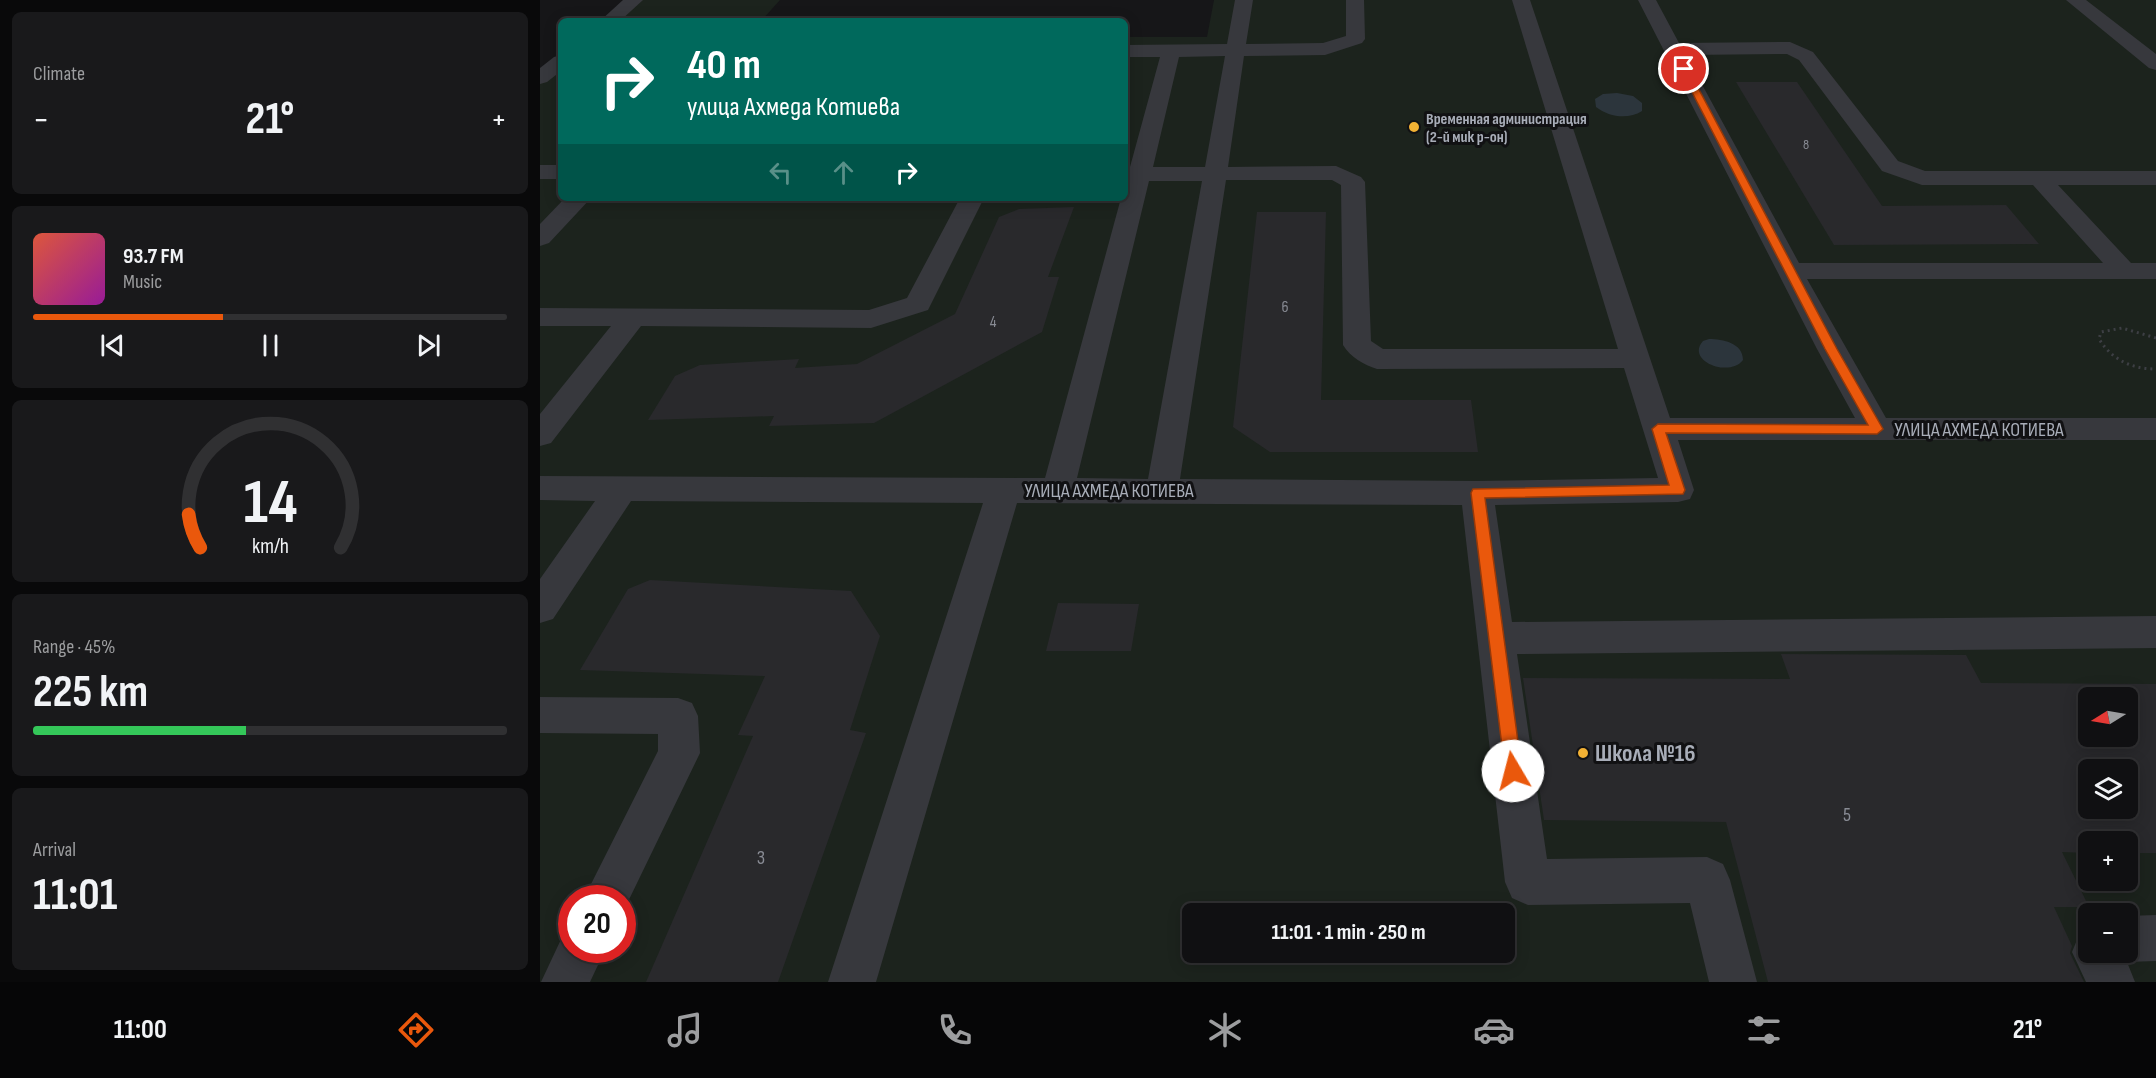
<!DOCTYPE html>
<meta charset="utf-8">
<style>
:root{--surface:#101012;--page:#19191b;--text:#f1f3f6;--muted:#9c9d9f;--line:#303032;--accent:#ea580c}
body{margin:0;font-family:"Sofia Sans Condensed",sans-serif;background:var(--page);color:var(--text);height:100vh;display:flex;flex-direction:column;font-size:22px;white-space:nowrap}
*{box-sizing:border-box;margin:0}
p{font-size:20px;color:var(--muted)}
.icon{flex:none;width:33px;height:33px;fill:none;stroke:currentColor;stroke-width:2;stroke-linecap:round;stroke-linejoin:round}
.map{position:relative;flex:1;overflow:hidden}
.details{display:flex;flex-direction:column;gap:12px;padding:12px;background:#09090a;width:540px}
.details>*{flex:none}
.guide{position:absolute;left:18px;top:18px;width:570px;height:183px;border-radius:9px;box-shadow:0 3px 15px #0003,0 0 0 2px var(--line);background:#00695c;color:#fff;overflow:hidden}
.needle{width:39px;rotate:259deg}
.buttons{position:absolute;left:1538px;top:687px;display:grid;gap:12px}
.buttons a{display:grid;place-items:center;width:60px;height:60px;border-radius:9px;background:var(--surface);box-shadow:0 3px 15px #0003,0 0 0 2px var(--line);font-size:30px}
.speed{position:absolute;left:18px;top:885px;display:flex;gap:12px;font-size:30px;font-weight:700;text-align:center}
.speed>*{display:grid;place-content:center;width:78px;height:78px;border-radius:50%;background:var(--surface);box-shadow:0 3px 15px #0003,0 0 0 2px var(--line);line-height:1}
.speed .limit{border:9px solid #d22;background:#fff;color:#111}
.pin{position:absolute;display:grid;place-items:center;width:51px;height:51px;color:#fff;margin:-26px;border:3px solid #fff;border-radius:50%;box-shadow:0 2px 6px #0007}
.me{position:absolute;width:66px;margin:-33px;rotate:352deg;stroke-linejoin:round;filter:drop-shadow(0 0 4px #0008)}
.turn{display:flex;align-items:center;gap:21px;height:126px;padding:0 30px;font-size:27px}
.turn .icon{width:78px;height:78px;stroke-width:2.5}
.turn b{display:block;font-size:42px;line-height:51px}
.lanes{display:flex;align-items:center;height:57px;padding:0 30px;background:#0003;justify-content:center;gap:30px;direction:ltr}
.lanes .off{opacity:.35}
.big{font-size:45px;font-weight:700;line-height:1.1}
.details .card{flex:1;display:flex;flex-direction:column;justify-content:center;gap:9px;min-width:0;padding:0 21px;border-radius:9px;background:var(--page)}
.details .dial{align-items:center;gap:0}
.dial svg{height:156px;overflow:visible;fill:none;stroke:var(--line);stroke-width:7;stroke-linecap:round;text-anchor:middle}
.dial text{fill:var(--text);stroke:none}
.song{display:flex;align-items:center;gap:18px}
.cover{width:72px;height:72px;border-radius:9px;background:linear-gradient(135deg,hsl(10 70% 55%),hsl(300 70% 35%))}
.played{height:6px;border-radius:3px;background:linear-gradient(90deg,var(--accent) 40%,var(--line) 40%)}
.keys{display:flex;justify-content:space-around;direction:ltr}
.heat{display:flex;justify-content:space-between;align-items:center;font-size:33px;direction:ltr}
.charge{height:9px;border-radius:4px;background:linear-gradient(90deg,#34c759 45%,var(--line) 0)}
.trip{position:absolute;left:642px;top:903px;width:333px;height:60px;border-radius:9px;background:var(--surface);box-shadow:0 3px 15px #0003,0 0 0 2px var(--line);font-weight:700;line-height:60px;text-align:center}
.menu{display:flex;height:96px;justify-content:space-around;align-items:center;background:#060607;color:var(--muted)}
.menu .icon{width:42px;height:42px}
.menu .current{color:var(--accent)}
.menu b{font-size:27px;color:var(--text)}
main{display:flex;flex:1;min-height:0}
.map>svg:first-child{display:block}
.green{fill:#1c231d;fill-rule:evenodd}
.water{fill:#2c353c}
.building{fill:#29292c;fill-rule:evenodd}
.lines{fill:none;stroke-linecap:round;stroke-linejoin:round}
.path{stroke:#3d3f44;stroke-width:3;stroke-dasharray:2 4;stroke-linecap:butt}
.minor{fill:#37383d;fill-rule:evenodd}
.route{fill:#ea580c;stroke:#983908;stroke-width:1.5}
.poi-dot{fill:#f2b134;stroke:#111113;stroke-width:2}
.labels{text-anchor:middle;stroke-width:6;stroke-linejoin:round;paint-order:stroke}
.far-number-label{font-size:14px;fill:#888b94}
.far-poi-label{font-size:16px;font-weight:bold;fill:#a8adb8;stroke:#111113;text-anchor:start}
.number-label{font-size:16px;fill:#888b94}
.street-label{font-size:20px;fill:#a8adb8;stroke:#111113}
.near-number-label{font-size:20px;fill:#888b94}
.near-poi-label{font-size:24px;font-weight:bold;fill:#a8adb8;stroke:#111113;text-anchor:start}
</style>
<main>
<section class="details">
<div class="card"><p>Climate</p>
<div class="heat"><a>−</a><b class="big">21°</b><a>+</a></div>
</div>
<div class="card">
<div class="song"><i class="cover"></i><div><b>93.7 FM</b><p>Music</p></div></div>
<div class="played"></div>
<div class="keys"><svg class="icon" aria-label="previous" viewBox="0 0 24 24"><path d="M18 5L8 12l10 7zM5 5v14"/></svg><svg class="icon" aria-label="pause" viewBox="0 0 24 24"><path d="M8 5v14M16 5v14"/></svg><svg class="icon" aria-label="next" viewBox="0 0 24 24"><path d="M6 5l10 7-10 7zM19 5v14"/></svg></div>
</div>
<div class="card dial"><svg viewBox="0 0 100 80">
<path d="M14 69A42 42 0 1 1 86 69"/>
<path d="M14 69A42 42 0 0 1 8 52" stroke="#ea580c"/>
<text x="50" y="56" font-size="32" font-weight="700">14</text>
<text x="50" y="72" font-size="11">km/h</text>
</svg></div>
<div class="card"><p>Range · 45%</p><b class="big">225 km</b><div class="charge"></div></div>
<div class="card"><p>Arrival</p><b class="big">11:01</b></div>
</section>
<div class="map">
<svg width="1616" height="982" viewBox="0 0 1616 982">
<rect width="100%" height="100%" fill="#161618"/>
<path class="green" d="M94,0H240L222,20L378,19L376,21H69Z
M674,0H1616V982H0V78L21,61V198H585V37H667ZM1548,698H1587V736H1548ZM1548,770H1587V808H1548ZM1548,842H1587V880H1548ZM32,898H82V950H32ZM652,914H964V952H652ZM1548,914H1587V952H1548Z"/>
<path class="water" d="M1077,93L1093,96L1102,103V111C1088,120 1069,117 1056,107L1055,99L1063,94Z
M1169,339C1183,339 1203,343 1203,360C1190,378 1145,361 1163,341Z"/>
<path class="building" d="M1196,82H1257L1342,206L1466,205L1499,244L1294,245Z
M534,207L508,277H519L502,332L334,423L229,426L234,416L108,420L135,376L160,365L259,359L255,368L317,364L415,314L459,217L479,209Z
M717,212H786L781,400H931L938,452H730L693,427Z
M110,580L311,591L340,636L310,730L326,733L238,982H106L213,736L198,735L225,676L40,670L88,589Z
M518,603L599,604L591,651H506Z
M1241,654L1426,655L1441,683L1616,684V853H1587V842H1548V853L1522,852L1549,907H1514L1532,946L1530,953L1544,982H1228L1186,822L1004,820L983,678L1250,679ZM1548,698H1587V736H1548ZM1548,770H1587V808H1548Z"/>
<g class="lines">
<path class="path" d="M1616,338L1582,328L1561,332L1559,339C1572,360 1592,369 1616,369"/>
<path class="minor" d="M83,0H103L80,21H60Z
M695,0H713L706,44L783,43L806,36V0H824L825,39L822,43L785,55L704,56L688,167L796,166L821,177L825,182L831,341L843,349H1078L972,0H990L1130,418H1315L1277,349L1098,0H1116L1139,43L1250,42L1273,52L1358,161L1385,171H1616V185H1518L1591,263H1616V279H1267L1346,418H1616V440H1138L1154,490L1150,499L1138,502L955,505L972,622L1616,616V648L977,654L1007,859L1167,857L1183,864L1190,880L1217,982H1169L1150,903L988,905L972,898L965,882L922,505L477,503L336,982H288L443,503L91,501L13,619L0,623V579L55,501L0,500V476L505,478L581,198H585V167H590L620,57H585V45L687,44ZM1247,54L1259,60L1342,171L1382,185H1493L1563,263H1259L1146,55ZM685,56L665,167H613L639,57ZM686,180H792L801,185L803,345C810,357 824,365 837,369L1084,368L1118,478L937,481L640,479ZM609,181H662L608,479L537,478Z
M1526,0H1546L1616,54V70L1609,68Z
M21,55V71L7,82L0,84V68L14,57Z
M0,165H21V179H0Z
M25,198H51L9,243L0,246V224Z
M420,198H444L388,310L331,328L101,326L11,443L0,446V414L71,326H0V308L329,310L367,298Z
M0,697L138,698L152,703L158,716L160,753L82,914V898H44L118,751V734L0,733Z
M1616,915V961L1587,962L1595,982H1546L1532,952L1539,935L1548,932V952H1587V916Z
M32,930V950H65L50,982H1L24,933Z"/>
</g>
<path class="route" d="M1144,66L1148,69L1297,349L1343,429L1337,434L1126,433L1145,490L1143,494L945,498L982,771L979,777L973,779L967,777L965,771L931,493L933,489L1129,485L1112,429L1118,424L1328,425L1285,349L1140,69Z"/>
<g class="poi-dot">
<circle cx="874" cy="127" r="6"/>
<circle cx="1043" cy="753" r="6"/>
</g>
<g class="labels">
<g class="far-number-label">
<text x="1266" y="149">8</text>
</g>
<g class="far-poi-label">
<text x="886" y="124">Временная администрация<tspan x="886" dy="18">(2-й мик р-он)</tspan></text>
</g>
<g class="number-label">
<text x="745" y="312">6</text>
<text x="453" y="327">4</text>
</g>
<g class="street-label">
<text x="1439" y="436">УЛИЦА АХМЕДА КОТИЕВА</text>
<text x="569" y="497">УЛИЦА АХМЕДА КОТИЕВА</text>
</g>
<g class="near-number-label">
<text x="1307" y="821">5</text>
<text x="221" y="864">3</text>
</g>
<g class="near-poi-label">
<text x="1055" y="761">Школа №16</text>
</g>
</g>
</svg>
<div class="buttons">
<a><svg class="needle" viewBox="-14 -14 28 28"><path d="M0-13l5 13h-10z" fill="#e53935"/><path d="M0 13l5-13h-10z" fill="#9c9d9f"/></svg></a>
<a><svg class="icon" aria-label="layers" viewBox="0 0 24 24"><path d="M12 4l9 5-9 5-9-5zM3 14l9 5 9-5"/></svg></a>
<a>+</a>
<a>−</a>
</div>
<div class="speed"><div class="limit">20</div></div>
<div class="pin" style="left:1144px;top:69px;background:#d93025"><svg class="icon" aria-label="arrive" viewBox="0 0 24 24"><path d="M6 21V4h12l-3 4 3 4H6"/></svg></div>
<svg class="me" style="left:973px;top:771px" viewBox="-20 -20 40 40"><circle r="19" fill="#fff"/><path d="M0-13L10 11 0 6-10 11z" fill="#ea580c"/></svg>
<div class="trip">11:01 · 1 min · 250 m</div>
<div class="guide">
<div class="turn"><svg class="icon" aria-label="right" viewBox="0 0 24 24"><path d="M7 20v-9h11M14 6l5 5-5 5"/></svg><div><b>40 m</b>улица Ахмеда Котиева</div></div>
<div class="lanes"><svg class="icon off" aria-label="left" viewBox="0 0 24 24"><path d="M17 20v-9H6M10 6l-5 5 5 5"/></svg><svg class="icon off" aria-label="ahead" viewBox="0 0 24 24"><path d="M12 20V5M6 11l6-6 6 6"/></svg><svg class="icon" aria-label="right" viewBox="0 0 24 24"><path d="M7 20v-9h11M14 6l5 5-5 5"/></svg></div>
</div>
</div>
</main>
<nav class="menu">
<b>11:00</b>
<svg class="icon current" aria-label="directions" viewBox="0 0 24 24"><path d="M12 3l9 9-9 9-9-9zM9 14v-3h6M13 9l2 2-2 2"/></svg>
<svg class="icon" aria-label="music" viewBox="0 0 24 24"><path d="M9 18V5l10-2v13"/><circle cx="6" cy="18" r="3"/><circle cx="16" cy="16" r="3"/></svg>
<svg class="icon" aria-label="phone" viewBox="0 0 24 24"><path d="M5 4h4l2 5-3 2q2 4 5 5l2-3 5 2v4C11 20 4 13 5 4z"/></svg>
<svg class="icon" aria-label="climate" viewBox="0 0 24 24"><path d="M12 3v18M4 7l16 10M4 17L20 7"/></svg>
<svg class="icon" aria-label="car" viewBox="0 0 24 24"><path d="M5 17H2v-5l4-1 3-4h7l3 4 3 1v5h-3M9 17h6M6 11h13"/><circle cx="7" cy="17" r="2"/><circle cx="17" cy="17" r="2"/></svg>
<svg class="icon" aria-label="filters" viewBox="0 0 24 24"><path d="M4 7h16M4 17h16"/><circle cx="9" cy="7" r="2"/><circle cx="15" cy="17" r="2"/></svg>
<b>21°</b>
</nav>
